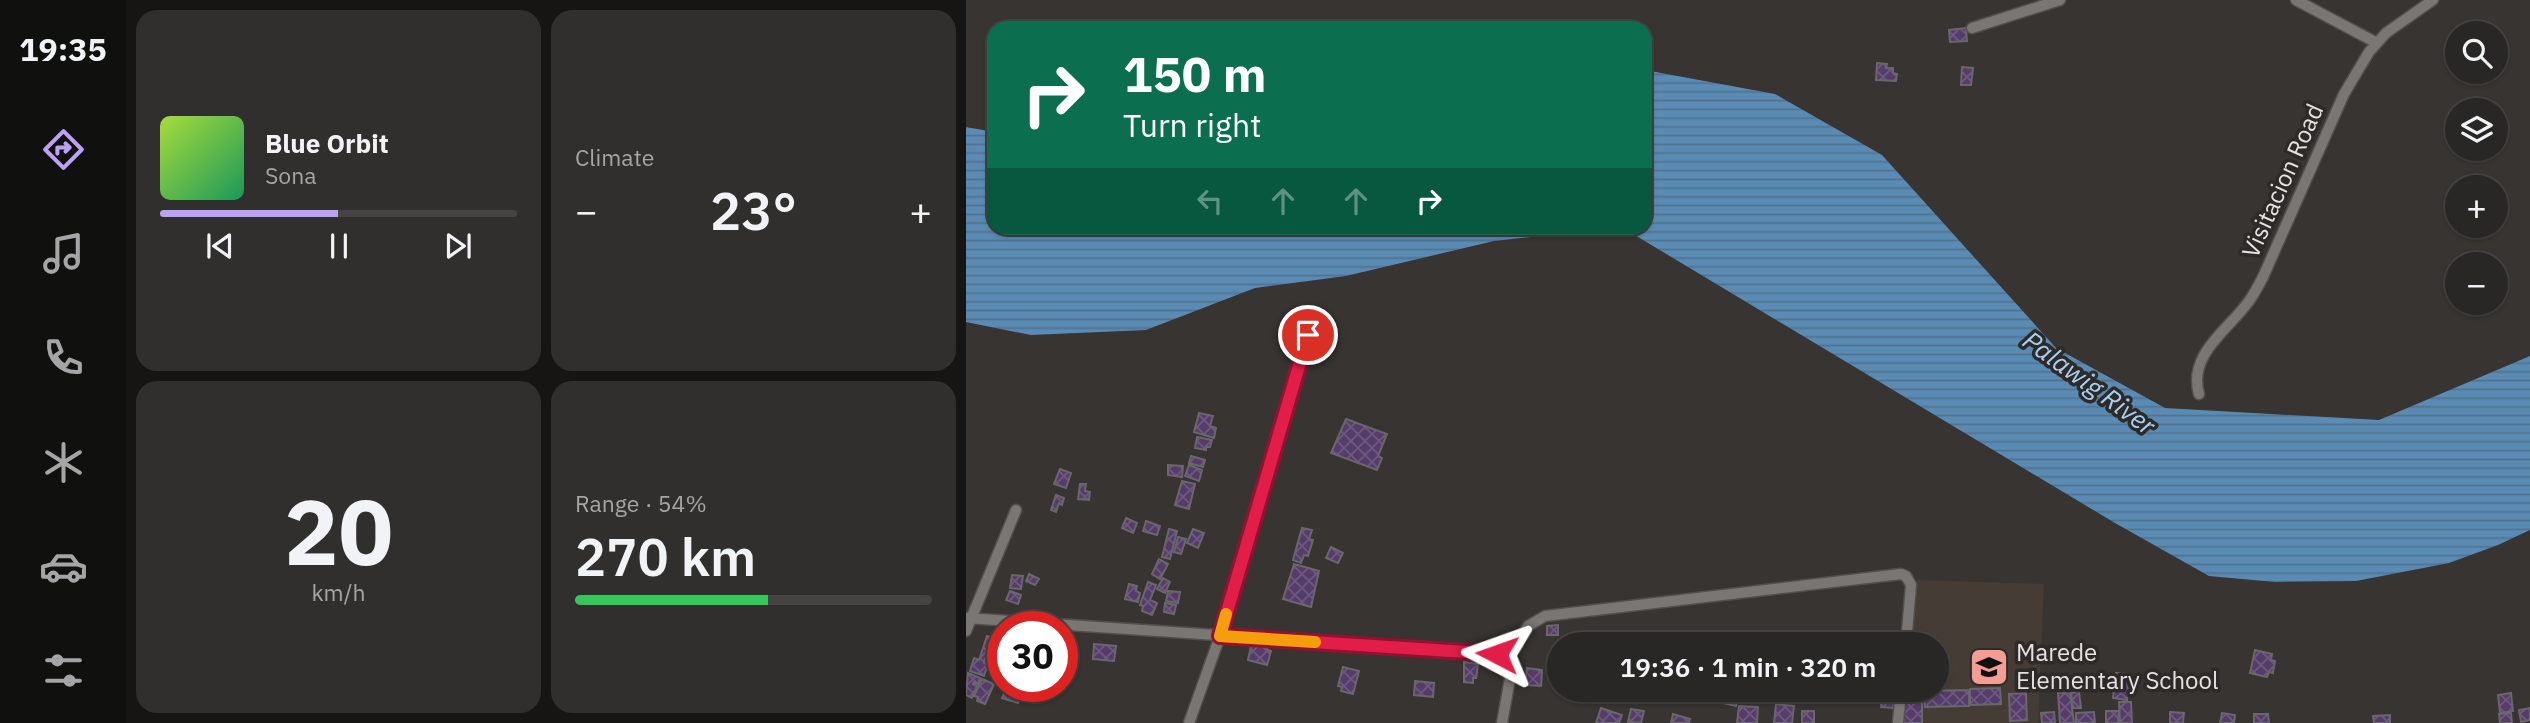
<!DOCTYPE html>
<meta charset="utf-8">
<style>
:root{--surface:#292725;--page:#312f2d;--text:#f1f3f6;--muted:#a5a5a7;--line:#454442;--accent:#bca0f2}
body{margin:0;font-family:"IBM Plex Sans",sans-serif;background:var(--page);color:var(--text);height:100vh;display:flex;flex-direction:column;font-size:26px;white-space:nowrap}
*{box-sizing:border-box;margin:0}
p{font-size:23px;color:var(--muted)}
.icon{flex:none;width:38px;height:38px;fill:none;stroke:currentColor;stroke-width:2;stroke-linecap:round;stroke-linejoin:round}
.map{position:relative;flex:1;overflow:hidden}
.details{display:flex;flex-direction:column;gap:10px;padding:10px;background:#171514;width:840px}
.details>*{flex:none}
.banner{position:absolute;left:21px;top:21px;width:665px;height:214px;border-radius:21px;box-shadow:0 2px 5px #0004,0 0 0 2px var(--line);background:#0b6e4f;color:#fff;overflow:hidden}
.tools{position:absolute;left:1479px;top:21px;display:grid;gap:14px}
.tools a{display:grid;place-items:center;width:63px;height:63px;border-radius:50%;background:var(--surface);box-shadow:0 2px 5px #0004,0 0 0 2px var(--line);font-size:35px}
.speed{position:absolute;left:21px;top:611px;display:flex;gap:14px;font-size:35px;font-weight:700;text-align:center}
.speed>*{display:grid;place-content:center;width:91px;height:91px;border-radius:50%;background:var(--surface);box-shadow:0 2px 5px #0004,0 0 0 2px var(--line);line-height:1}
.speed .limit{border:10px solid #d22;background:#fff;color:#111}
.pin{position:absolute;display:grid;place-items:center;width:60px;height:60px;color:#fff;margin:-30px;border:4px solid #fff;border-radius:50%;box-shadow:0 2px 7px #0007}
.me{position:absolute;width:77px;margin:-38px;rotate:274deg;stroke-linejoin:round;filter:drop-shadow(0 0 5px #0008)}
.turn{display:flex;align-items:center;gap:24px;height:147px;padding:0 21px;font-size:32px}
.turn .icon{width:91px;height:91px;stroke-width:2.5}
.turn b{display:block;font-size:49px;line-height:60px}
.lanes{display:flex;align-items:center;height:66px;padding:0 21px;background:#0003;justify-content:center;gap:35px;direction:ltr}
.lanes .off{opacity:.35}
.big{font-size:52px;font-weight:600;line-height:1.1}
.details .widget{flex:1;display:flex;flex-direction:column;justify-content:center;gap:10px;min-width:0;padding:0 24px;border-radius:21px;background:var(--page)}
.details .dial{align-items:center;gap:0}
.dial b{font-size:91px;line-height:1}
.song{display:flex;align-items:center;gap:21px}
.cover{width:84px;height:84px;border-radius:10px;background:linear-gradient(135deg,hsl(80 70% 55%),hsl(150 70% 35%))}
.played{height:7px;border-radius:4px;background:linear-gradient(90deg,var(--accent) 50%,var(--line) 50%)}
.keys{display:flex;justify-content:space-around;direction:ltr}
.heat{display:flex;justify-content:space-between;align-items:center;font-size:38px;direction:ltr}
.charge{height:10px;border-radius:5px;background:linear-gradient(90deg,#34c759 54%,var(--line) 0)}
.details .tiles{flex:1;display:grid;gap:10px;grid-template-columns:repeat(2,1fr)}
.trip{position:absolute;left:581px;top:632px;width:402px;height:70px;border-radius:35px;background:var(--surface);box-shadow:0 2px 5px #0004,0 0 0 2px var(--line);font-weight:600;line-height:70px;text-align:center}
main{display:flex;flex:1;min-height:0}
.dock{display:flex;flex-direction:column;width:126px;justify-content:space-around;align-items:center;background:#10100f;color:var(--muted)}
.dock .icon{width:49px;height:49px}
.dock .selected{color:var(--accent)}
.dock b{font-size:32px;color:var(--text)}
.map>svg:first-child{display:block}
.built{fill:#453d35}
.water{fill:url(#water-rules)}
.building{fill:url(#building-cross-hatch);stroke:#69676b;stroke-width:2}
.lines{fill:none;stroke-linecap:round;stroke-linejoin:round}
.street-casing{stroke:#52504d;stroke-width:13}
.street{stroke:#7a7673;stroke-width:10}
.route-casing{stroke:#92132f;stroke-width:18}
.route{stroke:#e11d48;stroke-width:12}
.slow{stroke:#f59e0b;stroke-width:12}
.labels{text-anchor:middle;stroke-width:7;stroke-linejoin:round;paint-order:stroke}
.street-label{font-size:24px;fill:#e4e3e1;stroke:#2d2a27}
.poi-label{font-size:24px;fill:#e4e3e1;stroke:#2d2a27;text-anchor:start}
.water-label{font-size:26px;font-style:italic;fill:#a6d0f4;stroke:#2d2a27}
</style>
<main>
<nav class="dock">
<b>19:35</b>
<svg class="icon selected" aria-label="directions" viewBox="0 0 24 24"><path d="M12 3l9 9-9 9-9-9zM9 14v-3h6M13 9l2 2-2 2"/></svg>
<svg class="icon" aria-label="music" viewBox="0 0 24 24"><path d="M9 18V5l10-2v13"/><circle cx="6" cy="18" r="3"/><circle cx="16" cy="16" r="3"/></svg>
<svg class="icon" aria-label="phone" viewBox="0 0 24 24"><path d="M5 4h4l2 5-3 2q2 4 5 5l2-3 5 2v4C11 20 4 13 5 4z"/></svg>
<svg class="icon" aria-label="climate" viewBox="0 0 24 24"><path d="M12 3v18M4 7l16 10M4 17L20 7"/></svg>
<svg class="icon" aria-label="car" viewBox="0 0 24 24"><path d="M5 17H2v-5l4-1 3-4h7l3 4 3 1v5h-3M9 17h6M6 11h13"/><circle cx="7" cy="17" r="2"/><circle cx="17" cy="17" r="2"/></svg>
<svg class="icon" aria-label="filters" viewBox="0 0 24 24"><path d="M4 7h16M4 17h16"/><circle cx="9" cy="7" r="2"/><circle cx="15" cy="17" r="2"/></svg>
</nav>
<section class="details">
<div class="tiles">
<div class="widget">
<div class="song"><i class="cover"></i><div><b>Blue Orbit</b><p>Sona</p></div></div>
<div class="played"></div>
<div class="keys"><svg class="icon" aria-label="previous" viewBox="0 0 24 24"><path d="M18 5L8 12l10 7zM5 5v14"/></svg><svg class="icon" aria-label="pause" viewBox="0 0 24 24"><path d="M8 5v14M16 5v14"/></svg><svg class="icon" aria-label="next" viewBox="0 0 24 24"><path d="M6 5l10 7-10 7zM19 5v14"/></svg></div>
</div>
<div class="widget"><p>Climate</p>
<div class="heat"><a>−</a><b class="big">23°</b><a>+</a></div>
</div>
<div class="widget dial"><b>20</b><p>km/h</p></div>
<div class="widget"><p>Range · 54%</p><b class="big">270 km</b><div class="charge"></div></div>
</div>
</section>
<div class="map">
<svg width="1564" height="723" viewBox="0 0 1564 723">
<defs>
<pattern id="water-rules" width="6" height="5" patternUnits="userSpaceOnUse" patternTransform="scale(1.75)"><rect width="6" height="5" fill="#5a8bb4"/><path d="M0 2.5h6" fill="none" stroke="#52728d"/></pattern>
<pattern id="building-cross-hatch" width="8" height="8" patternUnits="userSpaceOnUse" patternTransform="scale(1.75)"><rect width="8" height="8" fill="#553c6b"/><path d="M0 0l8 8M0 8l8-8" fill="none" stroke="#6d5880"/></pattern>
</defs>
<rect width="100%" height="100%" fill="#373431"/>
<path class="built" d="M951,580L1078,584L1072,723H934L938,690H971V644H943Z"/>
<path class="water" d="M679,70L809,94L916,155L1090,348L1199,408L1413,420L1564,356V530L1532,545L1483,563L1390,581L1309,582L1243,576L1149,523L657,228H679Z
M0,127L28,132V228H647L528,241L380,276L289,288L180,330L65,335L0,322Z"/>
<path class="building" d="M1000,28L1001,41L984,42L983,30Z
M911,63L921,64L920,68H927V73L931,74L930,81L910,80Z
M996,67L1007,68L1005,85H995Z
M233,413L247,416L244,426L250,428L248,438L228,432Z
M380,419L421,434L412,456L416,458L411,470L365,453Z
M231,437L246,440L244,447H240V450L229,448Z
M225,456L239,460L237,467L223,463Z
M202,465L217,466L216,477L202,475Z
M223,465L236,470L233,481L219,476Z
M94,469L105,473L100,488L88,484Z
M216,481L229,484L223,509L209,505Z
M114,484H120L119,491L124,492L123,500L112,499Z
M90,495L98,498L96,505L93,503L90,512L85,510Z
M160,518L171,523L167,533L156,528Z
M180,521L194,526L191,535L177,531Z
M336,528L346,530L343,539L347,540L342,556L338,555L335,563L327,560Z
M203,529L211,531L204,559L196,557Z
M227,529L238,533L232,548L221,543Z
M212,537L220,539L215,554L208,552Z
M365,547L377,553L372,563L360,558Z
M193,559L202,564L194,579L186,574Z
M328,564L353,571L345,607L317,599Z
M63,574L73,579L69,585L60,581Z
M46,575L57,576L55,589L44,588Z
M197,578L204,582L199,593L191,589Z
M182,582L190,585L184,600L191,603L186,615L176,611L177,606L174,605Z
M163,584L171,586L170,591L174,593L172,602L159,599Z
M44,591L55,595L52,604L40,600Z
M202,591L214,592L212,603L200,601Z
M199,603L210,605L208,614L198,612Z
M592,625V635H581V626Z
M21,636L30,639L27,650L24,649L23,651L27,653L24,661L19,659L18,663L22,664L18,676L4,671L8,658L13,660Z
M668,636L680,637L679,644H667Z
M286,641L302,645L301,650L305,651L301,665L282,660Z
M128,644L150,646L148,661L127,659Z
M1289,650L1306,654L1305,660L1309,661L1307,673L1303,672L1301,677L1284,673Z
M498,662L512,664L510,678H507V683L498,682Z
M377,667L393,671L387,694L375,691L376,687L372,686Z
M561,668L576,670L575,686L559,685Z
M2,673L14,678L12,684L8,682L7,684L11,686L6,698L0,695Z
M1150,673L1164,674L1161,700L1147,698Z
M16,679L28,684L19,704L11,701L12,697L8,696Z
M449,681L468,683L467,697L448,695Z
M41,686L56,689L52,703L36,698Z
M1034,688L1035,704L1004,705V689Z
M863,690H876V699H863Z
M917,690H930L927,708L915,707Z
M1003,690V706L959,707L958,691Z
M1113,692L1115,708H1107L1105,693Z
M1060,693L1061,720L1044,721L1043,694Z
M1092,693H1104L1108,723H1094Z
M1545,693L1547,711L1534,713L1532,695Z
M758,694L772,696L770,706L757,703Z
M938,694H956V723H938Z
M1153,702H1165L1166,723H1154Z
M810,704L828,706L826,723H808Z
M773,706L792,707L791,723H771Z
M635,708L656,715L653,723H630Z
M1564,708V720L1555,722L1553,710Z
M665,709L678,711L675,723L662,722Z
M836,711H848V723H836Z
M1140,711H1153L1152,723H1140Z
M1088,712L1089,723H1076L1075,713Z
M1128,712L1129,723H1110V713Z
M1204,712L1218,713L1217,723H1204Z
M1256,713L1269,715L1268,723H1254Z
M1545,713L1546,723H1534L1533,714Z
M707,714L724,719L723,723H705Z
M1288,714H1302L1303,723H1288Z
M1424,715V723H1408L1407,716Z"/>
<g class="lines">
<g class="street-casing">
<path id="street" d="M1330,0L1411,43
M1006,28L1094,0
M1233,394C1222,356 1259,332 1280,305C1287,297 1292,286 1297,277L1378,94L1403,52L1420,33L1467,0
M0,618L531,654L542,659L545,673L536,723
M0,631L50,510
M542,659L562,626L579,616L935,574L940,576L945,585L940,644
M223,723L254,636L342,335
M932,723L935,690"/>
</g>
<use href="#street" class="street"/>
</g>
<g class="lines">
<g class="route-casing">
<path id="route" d="M342,335L254,636L531,654"/>
</g>
<use href="#route" class="route"/>
<path class="slow" d="M260,614L254,636L349,642"/>
</g>
<defs>
<g id="school-square" transform="scale(2.0125)"><rect x="-9" y="-9" width="18" height="18" rx="4" fill="#f59c95" stroke="#2d2a27"/><path d="M0-5L7-2L0 1L-7-2ZM-4 1L0 2.5L4 1V4Q0 6-4 4Z" fill="#111"/></g>
</defs>
<g fill-rule="evenodd">
<use href="#school-square" x="1023" y="667"/>
</g>
<g class="labels">
<g class="street-label">
<text transform="translate(1317 181) rotate(-66)" y="8">Visitacion Road</text>
</g>
<g class="poi-label">
<text x="1050" y="661">Marede<tspan x="1050" dy="28">Elementary School</tspan></text>
</g>
<g class="water-label">
<text transform="translate(1123 383) rotate(36)" y="9">Palawig River</text>
</g>
</g>
</svg>
<div class="tools">
<a><svg class="icon" aria-label="search" viewBox="0 0 24 24"><circle cx="10" cy="10" r="6"/><path d="M15 15l6 6"/></svg></a>
<a><svg class="icon" aria-label="layers" viewBox="0 0 24 24"><path d="M12 4l9 5-9 5-9-5zM3 14l9 5 9-5"/></svg></a>
<a>+</a>
<a>−</a>
</div>
<div class="speed"><div class="limit">30</div></div>
<div class="pin" style="left:342px;top:335px;background:#d93025"><svg class="icon" aria-label="arrive" viewBox="0 0 24 24"><path d="M6 21V4h12l-3 4 3 4H6"/></svg></div>
<svg class="me" style="left:531px;top:654px" viewBox="-20 -20 40 40"><path d="M0-17L14 15 0 8-14 15z" fill="#e11d48" stroke="#fff" stroke-width="4"/></svg>
<div class="trip">19:36 · 1 min · 320 m</div>
<div class="banner">
<div class="turn"><svg class="icon" aria-label="right" viewBox="0 0 24 24"><path d="M7 20v-9h11M14 6l5 5-5 5"/></svg><div><b>150 m</b>Turn right</div></div>
<div class="lanes"><svg class="icon off" aria-label="left" viewBox="0 0 24 24"><path d="M17 20v-9H6M10 6l-5 5 5 5"/></svg><svg class="icon off" aria-label="ahead" viewBox="0 0 24 24"><path d="M12 20V5M6 11l6-6 6 6"/></svg><svg class="icon off" aria-label="ahead" viewBox="0 0 24 24"><path d="M12 20V5M6 11l6-6 6 6"/></svg><svg class="icon" aria-label="right" viewBox="0 0 24 24"><path d="M7 20v-9h11M14 6l5 5-5 5"/></svg></div>
</div>
</div>
</main>
